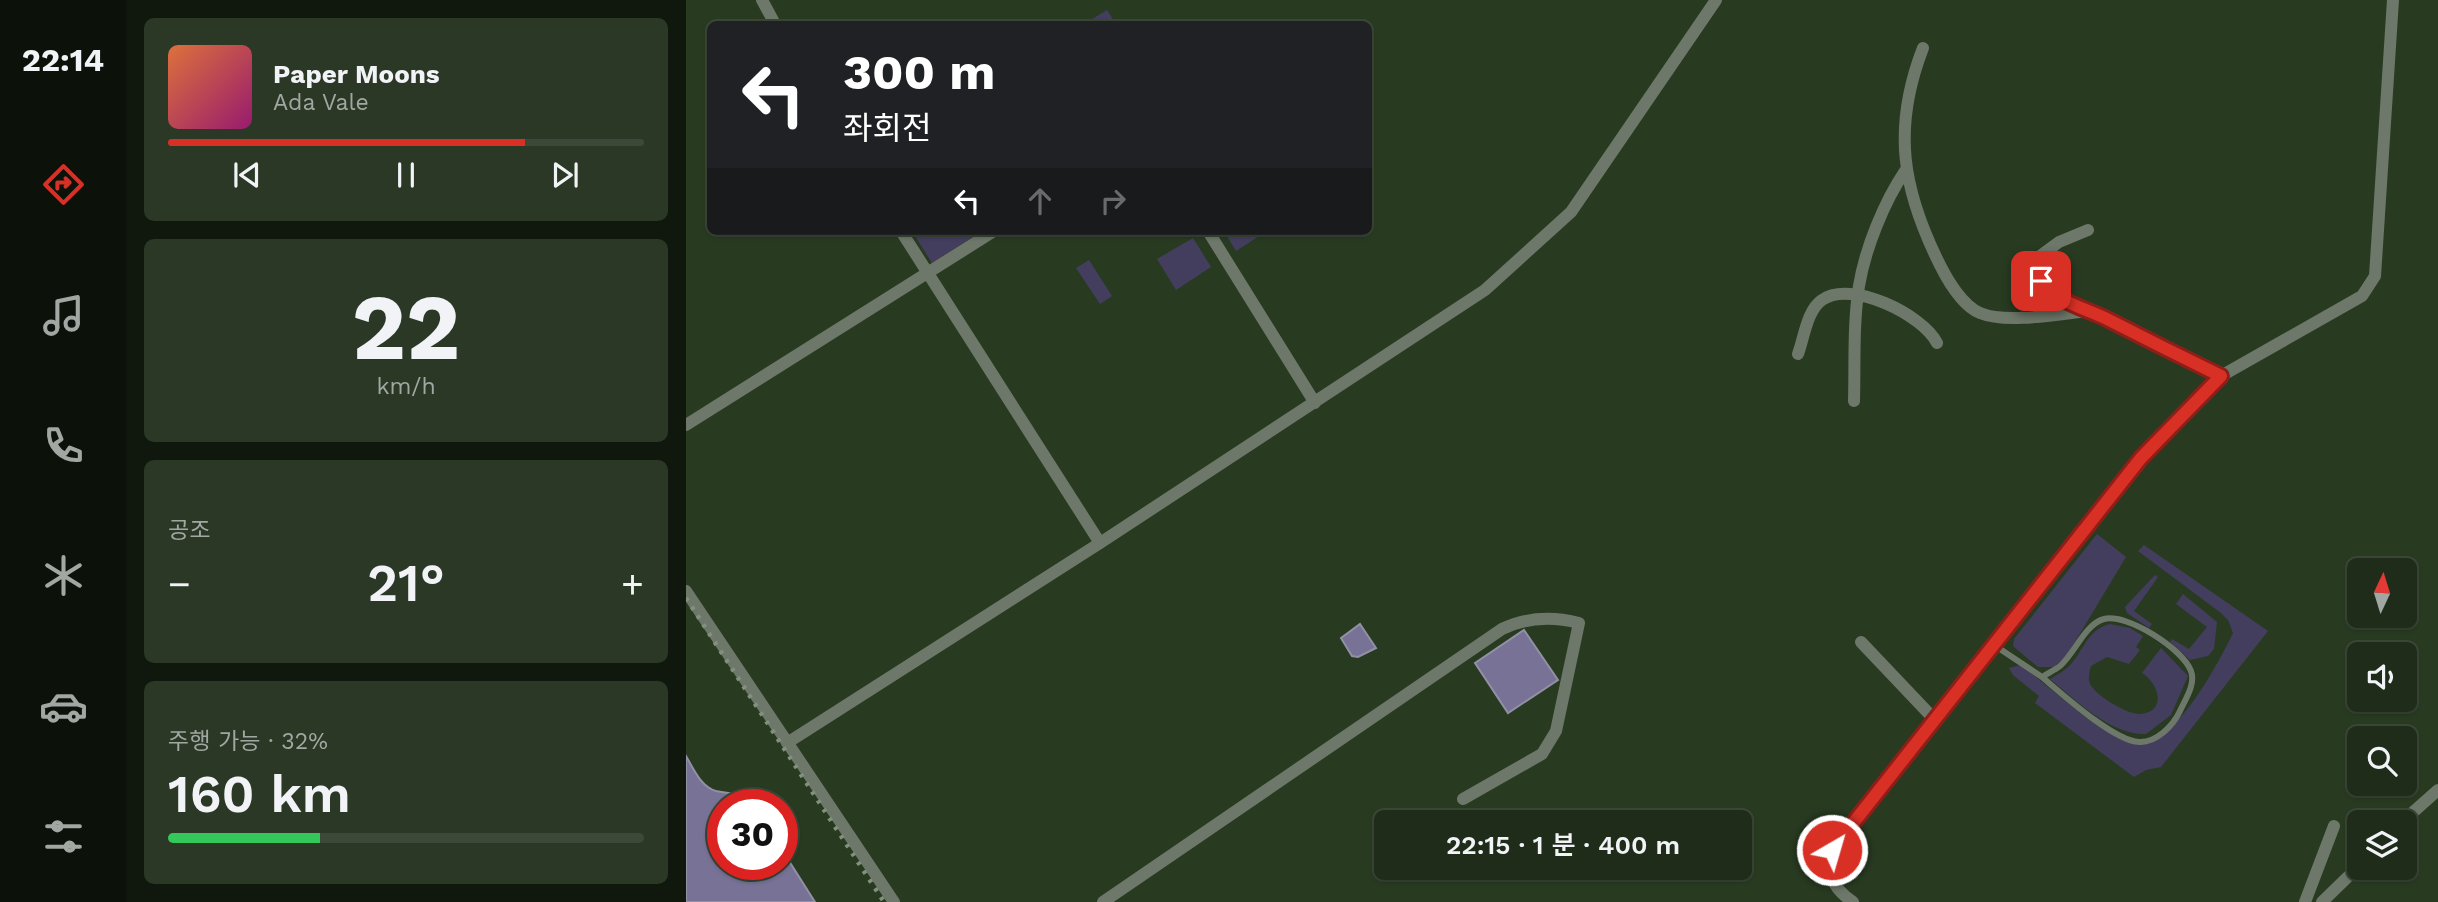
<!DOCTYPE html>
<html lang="ko">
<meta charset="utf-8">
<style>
:root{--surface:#1e2c19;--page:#2b3826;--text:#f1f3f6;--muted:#a1a7a2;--line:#3c4838;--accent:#d93025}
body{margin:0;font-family:"Work Sans","Noto Sans KR",sans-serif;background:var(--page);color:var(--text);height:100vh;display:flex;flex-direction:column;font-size:26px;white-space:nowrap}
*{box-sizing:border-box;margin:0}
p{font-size:23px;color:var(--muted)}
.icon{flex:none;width:38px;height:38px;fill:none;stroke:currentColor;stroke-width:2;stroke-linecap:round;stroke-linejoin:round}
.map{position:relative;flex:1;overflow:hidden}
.sheet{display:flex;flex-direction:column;gap:18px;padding:18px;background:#10180e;width:560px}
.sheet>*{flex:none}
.top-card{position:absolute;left:21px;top:21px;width:665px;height:214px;border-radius:10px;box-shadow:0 2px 5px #0004,0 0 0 2px var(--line);background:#202124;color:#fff;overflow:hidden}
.needle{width:46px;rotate:4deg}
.buttons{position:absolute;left:1661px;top:558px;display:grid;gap:14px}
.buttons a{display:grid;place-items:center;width:70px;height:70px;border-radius:10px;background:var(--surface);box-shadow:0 2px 5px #0004,0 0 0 2px var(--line);font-size:35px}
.speed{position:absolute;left:21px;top:789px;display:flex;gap:14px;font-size:35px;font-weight:700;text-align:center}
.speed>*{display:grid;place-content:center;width:91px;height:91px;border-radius:50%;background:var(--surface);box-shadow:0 2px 5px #0004,0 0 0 2px var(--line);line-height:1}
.speed .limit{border:10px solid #d22;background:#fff;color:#111}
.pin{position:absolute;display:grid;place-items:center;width:60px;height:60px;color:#fff;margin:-30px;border-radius:14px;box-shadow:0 4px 10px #0006}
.me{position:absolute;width:77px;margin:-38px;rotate:38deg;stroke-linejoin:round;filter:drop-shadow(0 0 5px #0008)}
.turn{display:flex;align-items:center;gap:24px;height:147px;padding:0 21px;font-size:32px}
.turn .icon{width:91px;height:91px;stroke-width:2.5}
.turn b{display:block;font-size:49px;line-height:60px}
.lanes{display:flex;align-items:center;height:66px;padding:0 21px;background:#0003;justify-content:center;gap:35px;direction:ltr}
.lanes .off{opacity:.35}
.big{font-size:52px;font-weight:600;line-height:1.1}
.sheet .widget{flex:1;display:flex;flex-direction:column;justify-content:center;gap:10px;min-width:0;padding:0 24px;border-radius:10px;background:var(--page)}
.sheet .dial{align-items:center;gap:0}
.dial b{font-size:91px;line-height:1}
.song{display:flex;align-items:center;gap:21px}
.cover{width:84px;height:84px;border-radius:10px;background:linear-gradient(135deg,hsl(20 70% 55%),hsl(320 70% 35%))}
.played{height:7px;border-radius:4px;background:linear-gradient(90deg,var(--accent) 75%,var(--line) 75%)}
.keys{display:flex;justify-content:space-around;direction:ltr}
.heat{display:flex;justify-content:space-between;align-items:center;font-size:38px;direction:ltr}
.charge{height:10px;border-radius:5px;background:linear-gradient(90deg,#34c759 32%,var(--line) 0)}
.trip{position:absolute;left:688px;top:810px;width:378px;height:70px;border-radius:10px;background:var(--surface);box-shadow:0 2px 5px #0004,0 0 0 2px var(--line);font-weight:600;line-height:70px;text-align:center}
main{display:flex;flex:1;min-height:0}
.menu{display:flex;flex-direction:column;width:126px;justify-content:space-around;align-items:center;background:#0c120a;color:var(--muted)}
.menu .icon{width:49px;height:49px}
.menu .current{color:var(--accent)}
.menu b{font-size:32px;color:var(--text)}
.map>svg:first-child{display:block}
.green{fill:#443e5e}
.water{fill:#787296;stroke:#9190a4;stroke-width:2}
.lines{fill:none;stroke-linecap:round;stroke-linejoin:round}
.service{stroke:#6d786a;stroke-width:6}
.minor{stroke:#6d786a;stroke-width:12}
.rail{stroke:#82917d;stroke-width:4.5;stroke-dasharray:3.5 7;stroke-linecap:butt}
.route-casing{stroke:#8d1f18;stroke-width:18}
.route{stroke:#d93025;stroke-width:12}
</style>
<main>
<nav class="menu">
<b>22:14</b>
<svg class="icon current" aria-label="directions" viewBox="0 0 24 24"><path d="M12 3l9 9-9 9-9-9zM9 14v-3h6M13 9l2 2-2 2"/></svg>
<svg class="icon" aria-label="music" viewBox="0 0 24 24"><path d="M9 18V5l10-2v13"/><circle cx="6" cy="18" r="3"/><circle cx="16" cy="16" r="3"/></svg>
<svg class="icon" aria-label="phone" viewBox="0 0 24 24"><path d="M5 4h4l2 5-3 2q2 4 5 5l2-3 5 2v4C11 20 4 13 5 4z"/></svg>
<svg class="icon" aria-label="climate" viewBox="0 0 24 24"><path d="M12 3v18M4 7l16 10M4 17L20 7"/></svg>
<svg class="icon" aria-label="car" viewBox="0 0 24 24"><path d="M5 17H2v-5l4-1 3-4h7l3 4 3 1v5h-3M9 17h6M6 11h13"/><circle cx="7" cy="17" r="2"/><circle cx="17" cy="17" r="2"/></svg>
<svg class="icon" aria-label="filters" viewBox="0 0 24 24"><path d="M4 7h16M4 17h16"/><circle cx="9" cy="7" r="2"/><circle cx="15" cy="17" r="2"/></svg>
</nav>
<section class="sheet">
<div class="widget">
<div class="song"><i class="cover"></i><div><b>Paper Moons</b><p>Ada Vale</p></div></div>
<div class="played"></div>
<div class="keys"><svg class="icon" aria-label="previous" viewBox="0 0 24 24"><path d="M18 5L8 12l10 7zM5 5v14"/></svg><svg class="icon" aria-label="pause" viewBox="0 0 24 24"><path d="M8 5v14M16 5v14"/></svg><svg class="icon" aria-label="next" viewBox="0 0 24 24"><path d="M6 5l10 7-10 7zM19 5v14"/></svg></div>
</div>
<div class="widget dial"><b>22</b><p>km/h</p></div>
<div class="widget"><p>공조</p>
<div class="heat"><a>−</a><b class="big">21°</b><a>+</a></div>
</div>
<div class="widget"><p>주행 가능 · 32%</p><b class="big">160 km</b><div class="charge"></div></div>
</section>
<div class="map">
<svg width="1752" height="902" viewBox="0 0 1752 902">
<rect width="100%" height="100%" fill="#283b21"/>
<path class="green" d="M421,10L430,24H398Z
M226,231H296L246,263Z
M538,231H581L550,251Z
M507,238L525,267L490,290L471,259Z
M403,260L426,296L414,304L390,268Z
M1411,534L1440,557L1381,655L1368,667H1352L1327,646L1328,639Z
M1458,545L1582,631L1475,767L1460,770L1448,777L1349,703L1353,696L1327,675L1323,668L1335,665C1360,684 1421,740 1448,744C1487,750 1532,664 1547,633L1542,620L1535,613L1452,551Z
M1469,575L1472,577L1448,611L1466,624L1463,628L1441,613L1439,607Z
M1497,594L1531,622L1528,649L1522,656L1504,660L1484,642L1486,639L1503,649L1521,627L1490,604Z
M1424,624L1444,628L1457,636L1450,647L1454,650L1443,664L1421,657L1405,666C1403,673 1401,681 1406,687C1413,697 1441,714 1453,714C1481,713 1474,684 1456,673L1475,648L1502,676L1485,715L1460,734C1424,735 1390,700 1364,679C1371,675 1380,670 1386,663C1399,647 1403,629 1424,624Z"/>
<path class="water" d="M674,624L690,648L672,657L666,656L655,638Z
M838,630L872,680L822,713L789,663Z
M0,756C7,768 15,787 30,791C48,795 51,790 66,805H37V864H96V850L129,902H0Z"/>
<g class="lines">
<path class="service" d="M1308,645L1356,677C1362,673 1369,670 1374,666C1389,653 1399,624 1418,619C1441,613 1497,649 1505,671C1510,684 1499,700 1494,711C1487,726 1470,743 1453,742C1428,741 1376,694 1356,677"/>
<path class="minor" d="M76,0L89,24
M1237,48C1206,128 1216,189 1254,265C1262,281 1277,306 1294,313C1320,324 1374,314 1402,311
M1402,230L1373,242L1354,256L1352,272L1365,293L1535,376
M215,231L414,543
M522,231L629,403
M1112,354C1118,338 1121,310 1136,300C1165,279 1237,315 1251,343
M1168,401C1169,363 1167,323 1173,286C1179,249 1198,202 1219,171
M0,425L308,231
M0,591L208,902
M1175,642L1249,720
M101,743L414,543L799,290L885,212L1030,0
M1716,822L1752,790
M417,902L816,629C841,617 866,616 893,623L870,731L856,754L777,799
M1167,902C1146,888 1141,874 1146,850L1455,458L1510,400L1535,376L1676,296L1689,276L1707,0
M1619,902L1648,826
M1636,902L1673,866"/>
<path class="rail" d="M0,598L198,902"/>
</g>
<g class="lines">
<g class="route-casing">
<path id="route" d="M1146,850L1455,458L1535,376C1496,357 1458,338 1419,318C1395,307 1372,302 1355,281"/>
</g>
<use href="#route" class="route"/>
</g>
</svg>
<div class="buttons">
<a><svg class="needle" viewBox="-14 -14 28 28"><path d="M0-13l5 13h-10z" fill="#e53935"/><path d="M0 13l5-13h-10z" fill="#a1a7a2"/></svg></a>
<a><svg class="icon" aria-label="sound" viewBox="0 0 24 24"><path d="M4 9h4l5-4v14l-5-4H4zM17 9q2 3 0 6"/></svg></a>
<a><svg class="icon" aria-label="search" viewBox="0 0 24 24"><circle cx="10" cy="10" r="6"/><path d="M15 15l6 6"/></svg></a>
<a><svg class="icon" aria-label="layers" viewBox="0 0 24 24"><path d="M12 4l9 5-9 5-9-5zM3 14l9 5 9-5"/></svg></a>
</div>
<div class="speed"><div class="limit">30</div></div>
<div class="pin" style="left:1355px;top:281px;background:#d93025"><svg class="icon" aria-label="arrive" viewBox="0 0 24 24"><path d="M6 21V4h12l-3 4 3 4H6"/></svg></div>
<svg class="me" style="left:1146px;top:850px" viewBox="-20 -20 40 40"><circle r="17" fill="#d93025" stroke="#fff" stroke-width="3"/><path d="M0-11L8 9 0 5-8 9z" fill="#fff"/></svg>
<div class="trip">22:15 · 1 분 · 400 m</div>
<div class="top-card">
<div class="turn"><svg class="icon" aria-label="left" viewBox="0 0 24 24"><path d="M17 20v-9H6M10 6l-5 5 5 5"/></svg><div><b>300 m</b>좌회전</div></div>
<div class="lanes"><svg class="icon" aria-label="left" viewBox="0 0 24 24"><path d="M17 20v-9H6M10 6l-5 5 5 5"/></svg><svg class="icon off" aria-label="ahead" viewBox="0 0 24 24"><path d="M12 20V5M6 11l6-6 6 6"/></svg><svg class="icon off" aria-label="right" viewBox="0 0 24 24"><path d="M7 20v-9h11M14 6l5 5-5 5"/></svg></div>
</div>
</div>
</main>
